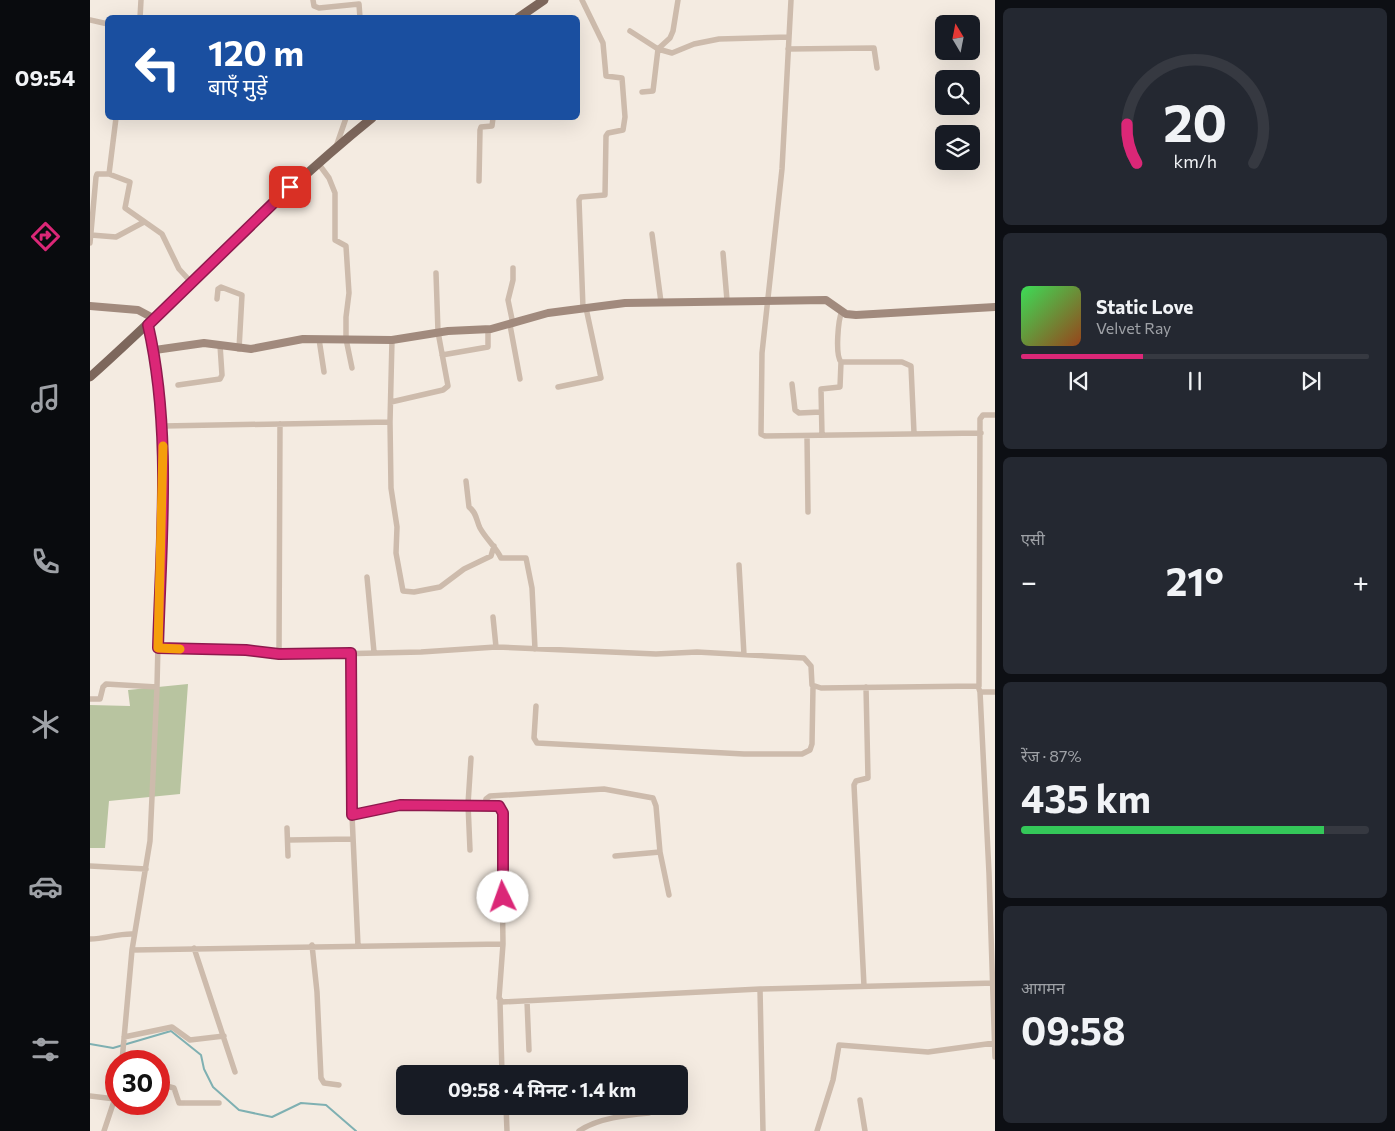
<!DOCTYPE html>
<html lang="hi">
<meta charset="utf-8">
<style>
:root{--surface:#171b24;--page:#242831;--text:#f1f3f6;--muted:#9ea1a6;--line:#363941;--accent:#db2777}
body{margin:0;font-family:Commissioner,"Noto Sans Devanagari",sans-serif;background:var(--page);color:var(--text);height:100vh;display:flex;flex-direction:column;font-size:19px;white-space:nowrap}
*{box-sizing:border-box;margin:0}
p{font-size:16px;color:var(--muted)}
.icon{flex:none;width:28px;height:28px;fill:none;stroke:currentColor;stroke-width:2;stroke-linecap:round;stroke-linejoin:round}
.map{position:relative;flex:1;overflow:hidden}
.sheet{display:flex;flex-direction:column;gap:8px;padding:8px;background:#0d0f14;width:400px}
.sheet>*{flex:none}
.hud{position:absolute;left:15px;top:15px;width:475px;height:105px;border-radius:8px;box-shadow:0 5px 20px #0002;background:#1a4fa0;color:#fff;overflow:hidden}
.needle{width:32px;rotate:350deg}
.fabs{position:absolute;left:845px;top:15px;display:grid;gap:10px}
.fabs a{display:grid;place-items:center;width:45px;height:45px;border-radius:8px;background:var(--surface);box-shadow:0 5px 20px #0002;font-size:25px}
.speed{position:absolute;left:15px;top:1050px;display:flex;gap:10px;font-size:25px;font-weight:700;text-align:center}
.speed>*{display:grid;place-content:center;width:65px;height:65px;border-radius:50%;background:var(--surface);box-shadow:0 5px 20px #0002;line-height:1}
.speed .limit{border:8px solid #d22;background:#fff;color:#111}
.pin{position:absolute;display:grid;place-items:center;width:42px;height:42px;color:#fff;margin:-21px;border-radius:10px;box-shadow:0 2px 8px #0006}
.me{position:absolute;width:55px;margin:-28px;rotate:357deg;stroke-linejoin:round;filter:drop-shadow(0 0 4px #0008)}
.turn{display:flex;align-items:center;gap:18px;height:105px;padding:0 20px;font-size:22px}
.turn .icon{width:65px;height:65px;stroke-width:2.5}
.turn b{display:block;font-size:35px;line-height:42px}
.big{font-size:38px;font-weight:700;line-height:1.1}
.sheet .card{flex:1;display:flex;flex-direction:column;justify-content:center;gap:8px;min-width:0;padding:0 18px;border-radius:8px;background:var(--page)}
.sheet .dial{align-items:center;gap:0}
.dial svg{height:130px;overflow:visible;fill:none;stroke:var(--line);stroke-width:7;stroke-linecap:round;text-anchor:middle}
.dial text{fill:var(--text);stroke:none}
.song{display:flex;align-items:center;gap:15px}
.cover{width:60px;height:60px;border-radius:8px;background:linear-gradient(135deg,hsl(130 70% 55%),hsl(20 70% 35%))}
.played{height:5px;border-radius:2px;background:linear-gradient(90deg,var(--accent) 35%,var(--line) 35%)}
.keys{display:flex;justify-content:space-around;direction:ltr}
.heat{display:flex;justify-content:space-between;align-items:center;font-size:28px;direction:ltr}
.charge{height:8px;border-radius:4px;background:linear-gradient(90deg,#34c759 87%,var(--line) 0)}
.trip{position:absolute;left:306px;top:1065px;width:292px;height:50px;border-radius:8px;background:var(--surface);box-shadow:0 5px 20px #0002;font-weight:700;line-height:50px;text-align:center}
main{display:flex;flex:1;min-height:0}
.tabs{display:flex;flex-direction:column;width:90px;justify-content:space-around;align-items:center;background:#090b0e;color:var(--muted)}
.tabs .icon{width:35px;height:35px}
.tabs .active{color:var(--accent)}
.tabs b{font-size:22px;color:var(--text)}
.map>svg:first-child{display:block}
.green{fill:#b8c4a0}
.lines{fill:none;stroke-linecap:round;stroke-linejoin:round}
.stream{stroke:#7fb0b2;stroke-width:2}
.street{stroke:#cdbbac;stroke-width:5.5}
.secondary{stroke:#a18a7d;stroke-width:8}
.primary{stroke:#7d675c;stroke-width:9}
.route-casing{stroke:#8e194d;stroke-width:12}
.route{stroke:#db2777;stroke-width:9}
.slow{stroke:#f59e0b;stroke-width:9}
</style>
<main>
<nav class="tabs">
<b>09:54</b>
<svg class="icon active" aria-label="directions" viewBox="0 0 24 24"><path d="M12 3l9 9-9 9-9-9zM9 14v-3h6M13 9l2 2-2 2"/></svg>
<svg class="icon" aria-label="music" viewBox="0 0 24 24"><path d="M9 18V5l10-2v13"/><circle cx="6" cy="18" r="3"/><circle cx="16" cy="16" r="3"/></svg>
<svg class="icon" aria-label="phone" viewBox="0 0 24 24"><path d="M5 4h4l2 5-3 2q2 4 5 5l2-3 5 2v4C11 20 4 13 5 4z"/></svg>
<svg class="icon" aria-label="climate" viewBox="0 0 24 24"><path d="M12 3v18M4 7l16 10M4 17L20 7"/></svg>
<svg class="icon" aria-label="car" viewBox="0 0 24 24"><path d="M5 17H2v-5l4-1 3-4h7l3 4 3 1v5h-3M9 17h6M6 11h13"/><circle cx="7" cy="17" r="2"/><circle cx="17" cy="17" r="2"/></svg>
<svg class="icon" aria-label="filters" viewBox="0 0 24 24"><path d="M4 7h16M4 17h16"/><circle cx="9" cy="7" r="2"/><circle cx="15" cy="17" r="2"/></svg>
</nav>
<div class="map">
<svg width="905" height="1131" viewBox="0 0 905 1131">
<rect width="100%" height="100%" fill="#f4ebe1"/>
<path class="green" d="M98,684L90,794L19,801L15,848H0V705L40,706L38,690Z"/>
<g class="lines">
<path class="stream" d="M0,1044L23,1048L81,1031L111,1055L114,1069L123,1087L149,1110L182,1117L211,1103L236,1105L266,1131"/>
<path class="street" d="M223,0L224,6L229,8L269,4L270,18
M492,0L513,43L516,76L532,78L535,117L533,130L518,133L516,136L515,195L491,197L489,200L493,308
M701,0L692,169L672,353L671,434L675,436L891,433
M50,18L51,0
M0,20L18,24
M540,31L568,49L582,53L604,44L629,39L699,37
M698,49L784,48L787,68
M552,92L563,91L568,49L580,38L583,31L588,0
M26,118L19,174L40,182L35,208L72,234L89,269L101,282
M246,147L256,118
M228,163L239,178L245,193V240L256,246L259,293L256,317V339L262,368
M389,181L390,130L391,127L402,126L403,118
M562,234L571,302
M1,235L26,237L54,222
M0,243L6,177L7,174H19
M633,253L637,300
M127,299L128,289L131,287L152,295L149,349
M752,311C748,320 745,355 751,362H812L821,366L824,433
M423,324L418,300L423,280V268
M420,325L430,379
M229,339L234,372
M352,355L398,347V329
M702,384L705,410L709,413L731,412
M88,385L130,379L132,375L130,345
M468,387L511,378L496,308
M301,402L353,390L358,386L348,332L346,273
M300,422L302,340
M73,426L300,422L301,488L307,527L306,553L313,591L324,592L350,587L374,569L401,556L404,546
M732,435L731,389L750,387L751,362
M717,436L718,512
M376,481L379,507C387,513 386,520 390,528C396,539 406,547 411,558H436L442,588L445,649
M649,565L654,655
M277,577L284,652
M403,617L406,647
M68,648L156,649L200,655L331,652L406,647L566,654L607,652L714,658L721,666L722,685L731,688L888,686L890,692L899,873L905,1057
M261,653L262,815L268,946
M189,655L190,424
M889,686L890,419L893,415H905
M890,692H905
M0,699H10L13,687L16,684L67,687
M446,706L444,738L447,743L654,754H712L720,750L722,744L723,687
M395,805L396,799L400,796L514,789L563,798L566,806L570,852L579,895
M262,815L310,805L378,804L411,808L413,944
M197,828L198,856
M198,840L263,839
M380,850L378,804L381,758
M525,856L570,852
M0,866L56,869
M0,939C16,939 28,933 44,934
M222,945L227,992L231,1078L234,1083L249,1085
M104,948L145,1072
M42,950L413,944L409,998L412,1002L670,989L905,983
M774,986L764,785L766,781L778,778L776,687
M670,989L673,1131
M437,1001L439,1050
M410,1002L412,1074
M34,1037L82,1027L100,1040L134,1036
M32,1061L42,950L60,841L67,687L73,426L65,350
M69,1084L84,1088L89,1103H129
M0,1096L25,1099
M770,1100L775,1131
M416,1106L417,1131
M14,1131L26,1095
M489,1131C508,1118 537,1115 559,1113
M727,1131L743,1080L749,1045L838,1052L904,1043"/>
<path class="secondary" d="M0,306L48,310L63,318
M58,325L65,350L114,343L161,349L213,339L302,340L358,331L401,329L458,313L535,303L736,300L756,314L766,315L905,307"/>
<path class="primary" d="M428,18L454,0
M0,377C95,292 183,198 282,118"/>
</g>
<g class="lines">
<g class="route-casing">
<path id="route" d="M200,187L58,325C82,430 71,541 68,648L156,650L189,654L261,653L262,815L310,805L409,806L413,813V897"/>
</g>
<use href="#route" class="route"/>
<path class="slow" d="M73,446L68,648L90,649"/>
</g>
</svg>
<div class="fabs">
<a><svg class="needle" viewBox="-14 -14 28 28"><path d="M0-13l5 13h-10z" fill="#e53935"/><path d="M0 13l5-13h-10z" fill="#9ea1a6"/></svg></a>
<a><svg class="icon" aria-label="search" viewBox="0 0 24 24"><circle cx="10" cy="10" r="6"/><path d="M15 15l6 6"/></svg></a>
<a><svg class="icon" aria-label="layers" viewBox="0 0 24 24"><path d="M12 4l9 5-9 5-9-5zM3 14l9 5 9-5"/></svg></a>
</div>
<div class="speed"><div class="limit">30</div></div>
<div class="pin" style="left:200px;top:187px;background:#d93025"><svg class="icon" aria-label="arrive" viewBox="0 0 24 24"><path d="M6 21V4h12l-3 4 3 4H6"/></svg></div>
<svg class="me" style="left:413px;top:897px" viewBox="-20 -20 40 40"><circle r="19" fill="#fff"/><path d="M0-13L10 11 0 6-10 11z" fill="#db2777"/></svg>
<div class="trip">09:58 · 4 मिनट · 1.4 km</div>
<div class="hud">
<div class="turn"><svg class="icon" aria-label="left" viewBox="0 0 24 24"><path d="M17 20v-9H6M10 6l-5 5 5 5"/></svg><div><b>120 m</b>बाएँ मुड़ें</div></div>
</div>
</div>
<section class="sheet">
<div class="card dial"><svg viewBox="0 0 100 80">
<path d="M14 69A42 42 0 1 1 86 69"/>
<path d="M14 69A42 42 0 0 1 8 45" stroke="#db2777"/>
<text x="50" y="56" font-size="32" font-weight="700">20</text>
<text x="50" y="72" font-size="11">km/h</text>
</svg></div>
<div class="card">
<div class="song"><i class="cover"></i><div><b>Static Love</b><p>Velvet Ray</p></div></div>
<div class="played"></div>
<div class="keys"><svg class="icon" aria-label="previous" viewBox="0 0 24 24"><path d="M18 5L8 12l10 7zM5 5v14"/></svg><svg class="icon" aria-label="pause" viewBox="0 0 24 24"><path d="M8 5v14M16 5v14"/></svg><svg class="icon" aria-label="next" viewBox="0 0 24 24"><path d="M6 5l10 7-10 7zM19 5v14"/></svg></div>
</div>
<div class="card"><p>एसी</p>
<div class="heat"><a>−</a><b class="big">21°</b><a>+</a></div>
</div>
<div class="card"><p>रेंज · 87%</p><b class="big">435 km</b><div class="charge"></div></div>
<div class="card"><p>आगमन</p><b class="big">09:58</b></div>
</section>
</main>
